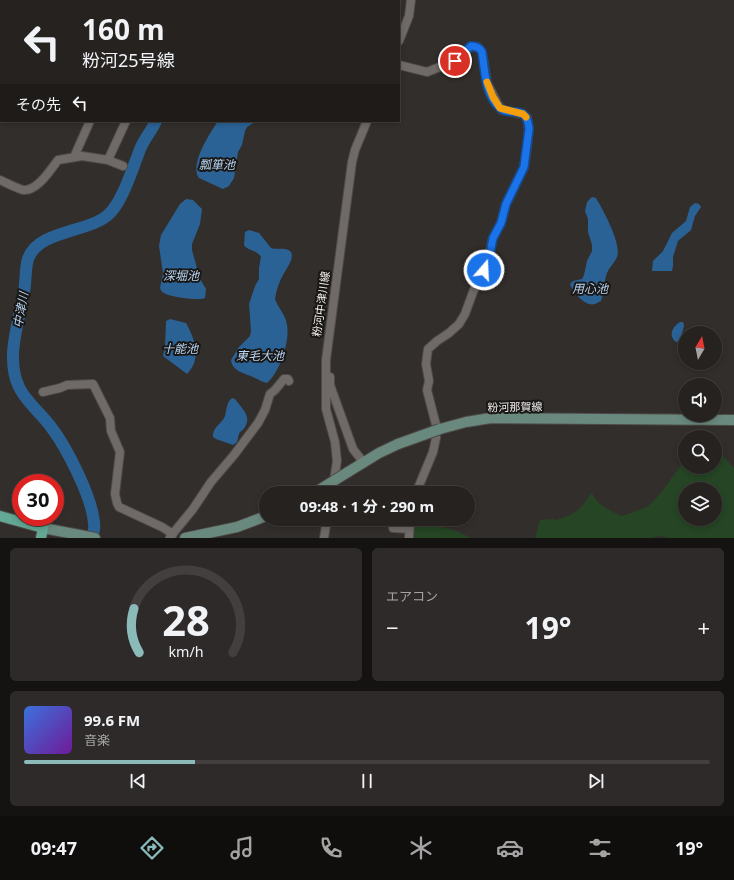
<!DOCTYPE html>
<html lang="ja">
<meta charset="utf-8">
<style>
:root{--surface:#262220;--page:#2e2a29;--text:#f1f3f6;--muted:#a4a4a5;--line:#423f3e;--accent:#8bbbb9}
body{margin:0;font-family:"Noto Sans","Noto Sans JP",sans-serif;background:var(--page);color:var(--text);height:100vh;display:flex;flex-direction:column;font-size:15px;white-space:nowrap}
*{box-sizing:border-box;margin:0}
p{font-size:13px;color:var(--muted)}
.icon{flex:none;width:22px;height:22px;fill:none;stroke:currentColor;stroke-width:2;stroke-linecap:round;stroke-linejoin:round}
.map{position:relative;height:538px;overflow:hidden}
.drawer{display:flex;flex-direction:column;gap:10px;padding:10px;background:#151312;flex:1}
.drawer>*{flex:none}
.guide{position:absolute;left:0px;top:0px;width:400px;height:122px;box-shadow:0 2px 6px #0003,0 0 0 1px var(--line);background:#262220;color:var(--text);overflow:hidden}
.needle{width:26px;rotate:10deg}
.controls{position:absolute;left:678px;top:326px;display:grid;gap:8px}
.controls a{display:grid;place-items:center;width:44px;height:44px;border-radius:50%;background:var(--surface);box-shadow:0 2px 6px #0003,0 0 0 1px var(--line);font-size:20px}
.speed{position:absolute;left:12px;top:474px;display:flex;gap:8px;font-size:20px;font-weight:700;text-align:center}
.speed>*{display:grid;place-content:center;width:52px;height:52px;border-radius:50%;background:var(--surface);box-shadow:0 2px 6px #0003,0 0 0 1px var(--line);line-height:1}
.speed .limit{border:6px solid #d22;background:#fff;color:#111}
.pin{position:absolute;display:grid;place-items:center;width:34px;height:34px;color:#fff;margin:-17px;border:2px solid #fff;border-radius:50%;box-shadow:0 1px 4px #0007}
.me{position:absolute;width:44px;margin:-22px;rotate:19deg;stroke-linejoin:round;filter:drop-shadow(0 0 3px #0008)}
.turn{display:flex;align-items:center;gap:14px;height:84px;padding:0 16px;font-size:18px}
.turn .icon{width:52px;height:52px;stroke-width:2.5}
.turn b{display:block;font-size:28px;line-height:34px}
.then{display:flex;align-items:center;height:38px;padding:0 16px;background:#0003;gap:8px;font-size:15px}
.big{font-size:30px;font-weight:700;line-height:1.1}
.drawer .tile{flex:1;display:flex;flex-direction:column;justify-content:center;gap:6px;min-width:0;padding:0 14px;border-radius:6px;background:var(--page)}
.drawer .dial{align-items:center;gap:0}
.dial svg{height:104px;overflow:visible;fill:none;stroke:var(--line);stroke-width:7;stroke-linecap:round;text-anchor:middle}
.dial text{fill:var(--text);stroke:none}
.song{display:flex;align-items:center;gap:12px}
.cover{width:48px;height:48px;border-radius:6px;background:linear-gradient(135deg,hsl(220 70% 55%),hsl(280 70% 35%))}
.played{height:4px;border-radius:2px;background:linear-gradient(90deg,var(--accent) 25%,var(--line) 25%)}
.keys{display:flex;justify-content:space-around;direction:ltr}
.heat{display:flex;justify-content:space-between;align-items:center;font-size:22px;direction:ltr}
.drawer .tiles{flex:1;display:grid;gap:10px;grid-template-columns:1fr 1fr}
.tile:last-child{grid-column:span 2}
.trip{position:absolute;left:259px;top:486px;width:216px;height:40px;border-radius:20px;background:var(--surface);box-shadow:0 2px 6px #0003,0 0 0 1px var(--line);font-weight:700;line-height:40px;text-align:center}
.menu{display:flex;height:64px;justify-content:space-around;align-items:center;background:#0f0e0d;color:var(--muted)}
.menu .icon{width:28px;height:28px}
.menu .active{color:var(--accent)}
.menu b{font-size:18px;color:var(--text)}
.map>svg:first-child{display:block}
.green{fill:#254524;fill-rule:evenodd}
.water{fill:#2b6295}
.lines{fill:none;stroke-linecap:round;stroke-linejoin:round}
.river{stroke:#2b6295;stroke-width:12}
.minor-casing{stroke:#4e4a48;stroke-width:10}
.secondary-casing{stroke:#4e4a48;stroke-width:12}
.primary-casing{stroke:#4e4a48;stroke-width:12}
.minor{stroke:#6f6a67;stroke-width:8}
.secondary{stroke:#69897e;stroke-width:10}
.primary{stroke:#63a894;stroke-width:10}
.secondary-bridge-casing{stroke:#4e4a48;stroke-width:12;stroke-linecap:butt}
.secondary-bridge{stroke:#69897e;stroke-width:10}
.route-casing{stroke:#114b97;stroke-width:10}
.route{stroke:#1a73e8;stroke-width:7}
.slow{stroke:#f59e0b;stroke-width:7}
.labels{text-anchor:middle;stroke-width:4;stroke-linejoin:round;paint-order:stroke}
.street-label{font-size:11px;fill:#f3f0ee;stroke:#191715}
.water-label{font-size:12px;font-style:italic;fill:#b8d5f4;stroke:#191715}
</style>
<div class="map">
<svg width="734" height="538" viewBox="0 0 734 538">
<rect width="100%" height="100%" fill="#322e2b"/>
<path class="green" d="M715,452L723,456L734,468V538H670L659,536L651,538H535L540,520L552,519L555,520C577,514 579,511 592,492C594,503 612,512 622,516L647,507L660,494L684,461H685V467H715ZM685,489H715V519H685Z
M414,519H437L441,527L457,531L471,538H413Z"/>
<path class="water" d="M218,121H257L247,127L245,131L242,145L238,152L234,178L229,186L223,189L199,178C189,165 210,133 218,121Z
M592,197L596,198C603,210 622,244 617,257C614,264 608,268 606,276C604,284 604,293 601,301C600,301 596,304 595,304C585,307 573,292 570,284L573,281L582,279L584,275L587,261L592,251V245L588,232V219L585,211L587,202Z
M186,199L193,200L202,209L200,224L192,244V250L200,279L206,289L205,298C199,301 170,297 164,293C162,292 161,291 160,288L163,273L159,246L161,235L180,204Z
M695,203L699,204L701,207L695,216L691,230L678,241L673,257V266L672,271H652L653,261L663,251L672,233L686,221L690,207Z
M249,230L259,233L271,248C277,250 285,247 290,251C296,257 286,269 283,275C279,282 276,291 275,299C278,308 286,315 287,325C290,341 280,372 267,383C262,382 258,379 253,377C244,373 232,371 231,360L239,347L250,336L251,331L249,304L255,286L259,279V268L261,257C257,250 248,251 244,245L245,232Z
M170,319L186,323C195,339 202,359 187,374L163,356L165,347L166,321Z
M680,322H683L684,326L680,341L676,342C668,336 672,327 680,322Z
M232,398L235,399C241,408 252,415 245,427C244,430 240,431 239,434C237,439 239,442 233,445L216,439L213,437C212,427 222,424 225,416C227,409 226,403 232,398Z"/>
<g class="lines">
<path class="river" d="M188,1L189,0
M93,538C93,533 95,528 94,523C92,497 67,448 51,427C42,414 25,401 19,387C5,358 19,322 24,292C26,282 25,268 28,259C38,230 87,233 108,215C123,202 133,166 141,147C145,138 152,130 156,121"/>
<g class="minor-casing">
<path id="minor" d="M41,1L42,0
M139,1V0
M170,1L171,0
M399,41L409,16L411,0
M399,65L427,72L455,61L466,50L471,47H478L482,52L487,83L497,103L502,110L523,114L527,118L529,129L526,154L524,167L506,204L501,223L493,238L487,263L473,292L465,314L459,324L449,333L437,341L428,349L426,364L429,381L427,390L436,425V438L433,452L416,493
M0,97L1,98
M74,157L90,121
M108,160L123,166
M0,180C7,183 16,188 23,190C37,192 51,169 58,160L82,156L108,160L126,121
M330,377V385L353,449L364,463
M43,392L60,388L67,385L93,384L110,418L111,431L120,452L115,494L117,503L119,507L162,527L173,534
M332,493L337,461L335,442L326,409V360L352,162L355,150L367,121
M393,528L409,529
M170,537L193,509L211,482L234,455L258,423L265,410L270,394L275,390L284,379H288L289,381
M324,538L327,519
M409,538L410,519"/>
</g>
<g class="secondary-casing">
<path id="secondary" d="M440,429L466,422L491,418L734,420
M348,472L379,453L398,444
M43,528L95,538
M185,538L237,527L266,516"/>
</g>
<g class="primary-casing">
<path id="primary" d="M0,516L43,528L41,538"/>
</g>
<use href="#minor" class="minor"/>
<use href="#secondary" class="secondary"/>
<use href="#primary" class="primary"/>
<g class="secondary-bridge-casing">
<path id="secondary-bridge" d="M398,444L440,429
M319,490L348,472"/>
</g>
<use href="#secondary-bridge" class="secondary-bridge"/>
</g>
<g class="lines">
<g class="route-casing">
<path id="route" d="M455,61L471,46C477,46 480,48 482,52C485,71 485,95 500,108C510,117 527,103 529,129L524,167L506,204L501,223L493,238L489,258L484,270"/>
</g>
<use href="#route" class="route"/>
<path class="slow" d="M487,82L493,97L500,108L523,114L526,117"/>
</g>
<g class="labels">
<g class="street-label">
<text transform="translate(321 304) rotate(-82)" y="4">粉河中津川線</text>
<text transform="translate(515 407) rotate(-1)" y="4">粉河那賀線</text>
</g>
<g class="water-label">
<text x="217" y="169">瓢箪池</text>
<text x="181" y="280">深堀池</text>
<text x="590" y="293">用心池</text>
<text transform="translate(21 310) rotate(-80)" y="4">中津川</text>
<text x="180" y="353">十能池</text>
<text x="260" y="360">東毛大池</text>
</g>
</g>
</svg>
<div class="controls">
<a><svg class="needle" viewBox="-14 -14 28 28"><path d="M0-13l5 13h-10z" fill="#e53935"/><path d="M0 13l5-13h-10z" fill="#a4a4a5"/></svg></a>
<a><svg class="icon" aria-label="sound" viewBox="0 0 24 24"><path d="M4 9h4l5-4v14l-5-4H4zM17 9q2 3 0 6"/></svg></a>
<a><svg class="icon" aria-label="search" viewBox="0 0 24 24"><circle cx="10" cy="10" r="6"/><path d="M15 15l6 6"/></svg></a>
<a><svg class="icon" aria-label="layers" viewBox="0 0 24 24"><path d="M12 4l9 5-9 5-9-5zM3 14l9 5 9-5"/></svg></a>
</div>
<div class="speed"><div class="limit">30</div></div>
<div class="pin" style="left:455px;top:61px;background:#d93025"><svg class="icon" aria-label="arrive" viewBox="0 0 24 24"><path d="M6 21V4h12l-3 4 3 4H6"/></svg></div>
<svg class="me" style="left:484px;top:270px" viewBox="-20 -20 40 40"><circle r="17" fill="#1a73e8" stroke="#fff" stroke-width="3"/><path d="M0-11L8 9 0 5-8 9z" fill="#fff"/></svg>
<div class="trip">09:48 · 1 分 · 290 m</div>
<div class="guide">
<div class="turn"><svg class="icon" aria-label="left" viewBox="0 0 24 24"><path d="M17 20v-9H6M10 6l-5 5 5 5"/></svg><div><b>160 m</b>粉河25号線</div></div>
<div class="then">その先<svg class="icon" aria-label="left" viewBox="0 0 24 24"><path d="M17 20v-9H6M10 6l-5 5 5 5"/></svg></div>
</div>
</div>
<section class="drawer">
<div class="tiles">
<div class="tile dial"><svg viewBox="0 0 100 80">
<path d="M14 69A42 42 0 1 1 86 69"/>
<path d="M14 69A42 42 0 0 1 10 35" stroke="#8bbbb9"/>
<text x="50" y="56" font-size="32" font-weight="700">28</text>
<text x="50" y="72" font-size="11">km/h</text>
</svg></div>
<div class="tile"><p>エアコン</p>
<div class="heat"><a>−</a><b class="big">19°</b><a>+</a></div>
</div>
<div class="tile">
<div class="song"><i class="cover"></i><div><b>99.6 FM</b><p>音楽</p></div></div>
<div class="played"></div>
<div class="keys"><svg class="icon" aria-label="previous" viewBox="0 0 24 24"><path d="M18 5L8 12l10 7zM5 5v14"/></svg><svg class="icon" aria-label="pause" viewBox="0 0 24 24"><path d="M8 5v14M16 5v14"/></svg><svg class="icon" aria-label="next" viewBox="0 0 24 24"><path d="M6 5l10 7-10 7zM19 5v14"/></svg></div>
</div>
</div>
</section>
<nav class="menu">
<b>09:47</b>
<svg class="icon active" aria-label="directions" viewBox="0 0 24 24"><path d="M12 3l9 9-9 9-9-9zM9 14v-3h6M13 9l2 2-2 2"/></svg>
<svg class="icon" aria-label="music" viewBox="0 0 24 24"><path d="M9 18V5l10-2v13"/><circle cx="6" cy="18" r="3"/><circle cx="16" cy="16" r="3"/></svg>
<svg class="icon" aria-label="phone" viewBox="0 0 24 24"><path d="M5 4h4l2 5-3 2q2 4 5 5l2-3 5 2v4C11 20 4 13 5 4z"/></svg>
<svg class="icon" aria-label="climate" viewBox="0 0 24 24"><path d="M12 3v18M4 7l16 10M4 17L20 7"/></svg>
<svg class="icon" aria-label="car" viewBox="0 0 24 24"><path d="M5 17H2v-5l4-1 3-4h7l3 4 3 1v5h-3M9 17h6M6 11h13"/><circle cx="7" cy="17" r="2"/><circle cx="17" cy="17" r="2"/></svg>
<svg class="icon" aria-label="filters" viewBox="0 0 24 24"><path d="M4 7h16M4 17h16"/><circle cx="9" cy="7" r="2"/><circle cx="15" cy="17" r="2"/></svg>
<b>19°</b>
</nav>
